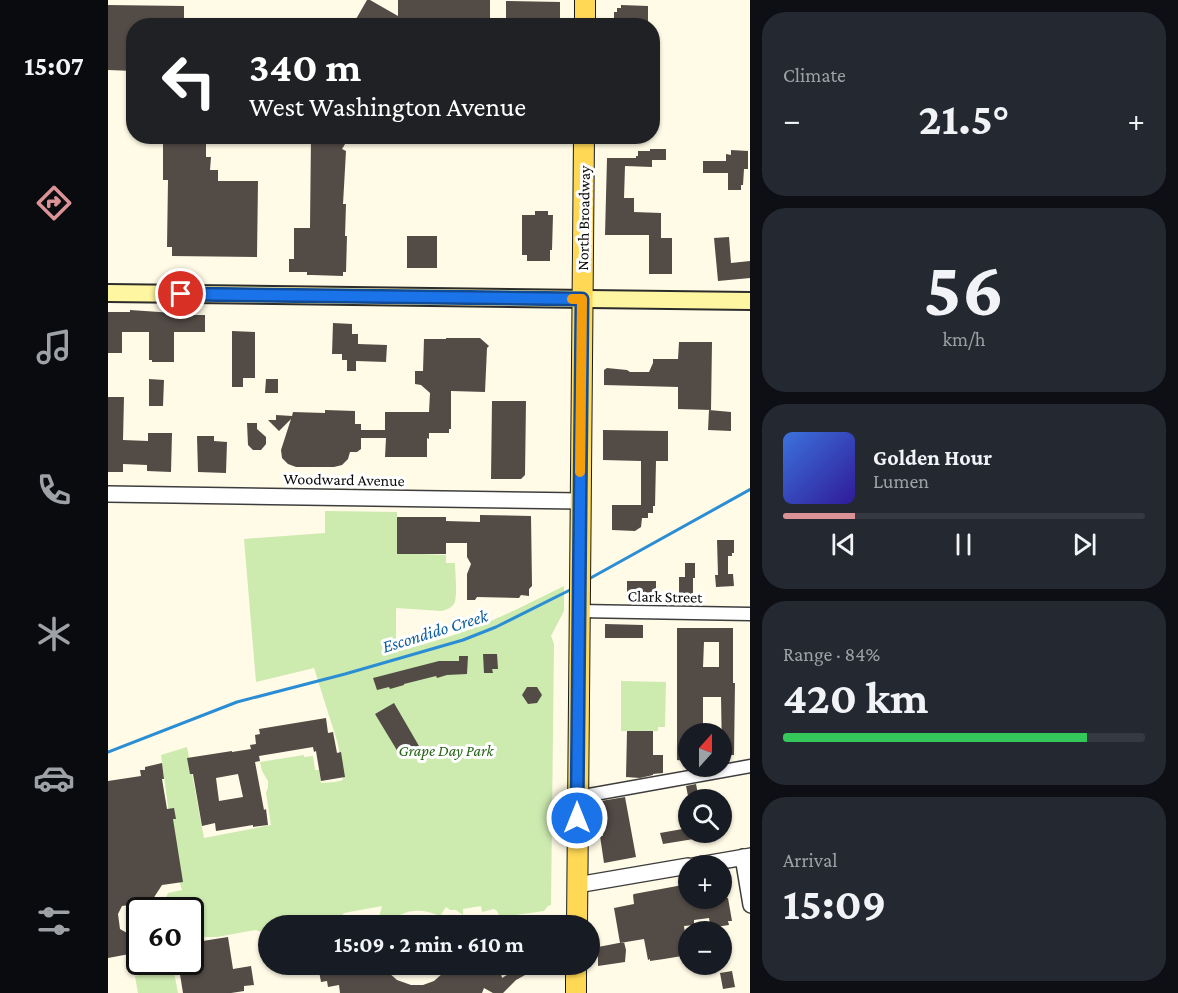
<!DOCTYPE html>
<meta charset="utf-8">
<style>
:root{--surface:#171b24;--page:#242831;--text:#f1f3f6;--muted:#9ea1a6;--line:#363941;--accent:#db9296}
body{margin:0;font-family:"Crimson Pro",serif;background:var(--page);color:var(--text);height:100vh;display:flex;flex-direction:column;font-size:22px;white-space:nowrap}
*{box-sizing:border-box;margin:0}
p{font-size:20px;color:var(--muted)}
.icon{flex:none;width:33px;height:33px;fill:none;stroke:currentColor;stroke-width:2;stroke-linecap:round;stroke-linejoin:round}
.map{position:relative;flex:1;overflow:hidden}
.panel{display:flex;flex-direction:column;gap:12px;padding:12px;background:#0d0f14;width:428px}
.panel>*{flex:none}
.banner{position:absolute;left:18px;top:18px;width:534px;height:126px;border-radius:24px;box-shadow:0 2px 4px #0004;background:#202124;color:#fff;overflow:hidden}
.needle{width:39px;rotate:21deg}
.buttons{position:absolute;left:570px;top:723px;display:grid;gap:12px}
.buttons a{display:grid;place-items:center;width:54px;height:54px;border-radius:50%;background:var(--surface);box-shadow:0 2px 4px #0004;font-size:30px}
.speed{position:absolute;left:18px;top:897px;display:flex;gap:12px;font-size:30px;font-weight:700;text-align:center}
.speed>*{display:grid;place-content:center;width:78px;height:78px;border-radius:50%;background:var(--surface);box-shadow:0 2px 4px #0004;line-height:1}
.speed .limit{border:3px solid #111;border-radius:9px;background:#fff;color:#111}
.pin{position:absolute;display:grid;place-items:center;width:51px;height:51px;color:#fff;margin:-26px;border:3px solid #fff;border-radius:50%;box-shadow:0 2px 6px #0007}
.me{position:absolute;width:66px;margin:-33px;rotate:0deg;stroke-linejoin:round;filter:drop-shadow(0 0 4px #0008)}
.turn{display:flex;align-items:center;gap:21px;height:126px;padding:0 24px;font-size:27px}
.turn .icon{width:78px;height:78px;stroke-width:2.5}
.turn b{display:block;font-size:42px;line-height:51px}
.big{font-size:45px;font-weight:700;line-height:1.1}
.panel .card{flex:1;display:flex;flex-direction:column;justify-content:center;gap:9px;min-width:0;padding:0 21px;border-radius:24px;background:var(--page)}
.panel .dial{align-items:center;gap:0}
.dial b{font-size:78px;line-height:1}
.song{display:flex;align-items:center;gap:18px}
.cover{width:72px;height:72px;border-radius:9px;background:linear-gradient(135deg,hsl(220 70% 55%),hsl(250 70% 35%))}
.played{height:6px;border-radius:3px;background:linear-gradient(90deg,var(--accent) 20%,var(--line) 20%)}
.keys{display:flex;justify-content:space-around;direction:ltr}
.heat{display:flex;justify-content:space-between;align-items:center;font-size:33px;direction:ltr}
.charge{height:9px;border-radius:4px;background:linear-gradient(90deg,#34c759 84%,var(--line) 0)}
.trip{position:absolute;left:150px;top:915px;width:342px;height:60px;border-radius:30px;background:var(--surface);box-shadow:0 2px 4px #0004;font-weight:700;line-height:60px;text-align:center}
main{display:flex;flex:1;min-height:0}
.dock{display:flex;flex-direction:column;width:108px;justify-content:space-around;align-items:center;background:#090b0e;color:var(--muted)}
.dock .icon{width:42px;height:42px}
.dock .active{color:var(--accent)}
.dock b{font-size:27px;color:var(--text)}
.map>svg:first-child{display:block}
.green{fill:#cdeaaf}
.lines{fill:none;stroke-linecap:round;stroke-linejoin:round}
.stream{stroke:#2b8ed4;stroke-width:3}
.building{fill:#534b46;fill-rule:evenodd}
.minor-casing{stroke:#3d3d3d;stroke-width:15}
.tertiary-casing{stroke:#3d3d3d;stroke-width:18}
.secondary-casing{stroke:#2c2c2c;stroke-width:20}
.primary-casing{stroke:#1b1b1b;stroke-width:22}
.minor{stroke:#fff;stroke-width:12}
.tertiary{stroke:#fff;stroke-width:15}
.secondary{stroke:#fff6a1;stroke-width:16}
.primary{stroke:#ffd856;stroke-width:20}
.route-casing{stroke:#114b97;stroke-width:15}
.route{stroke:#1a73e8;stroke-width:10}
.slow{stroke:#f59e0b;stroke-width:10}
.labels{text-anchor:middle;stroke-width:6;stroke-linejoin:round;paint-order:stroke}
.street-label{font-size:16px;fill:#0a0a0a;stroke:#fff}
.park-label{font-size:16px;font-style:italic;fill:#276318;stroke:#fff}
.water-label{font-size:18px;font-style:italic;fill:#0e5ea0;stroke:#fff}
</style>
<main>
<nav class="dock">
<b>15:07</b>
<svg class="icon active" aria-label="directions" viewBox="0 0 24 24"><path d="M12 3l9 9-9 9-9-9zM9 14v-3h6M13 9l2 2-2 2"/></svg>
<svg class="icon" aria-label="music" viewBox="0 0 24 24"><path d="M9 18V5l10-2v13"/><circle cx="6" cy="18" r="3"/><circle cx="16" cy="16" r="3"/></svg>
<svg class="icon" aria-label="phone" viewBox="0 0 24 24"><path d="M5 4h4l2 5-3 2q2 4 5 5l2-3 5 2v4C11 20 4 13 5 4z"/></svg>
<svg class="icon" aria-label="climate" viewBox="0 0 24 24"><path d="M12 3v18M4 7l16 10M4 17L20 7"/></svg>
<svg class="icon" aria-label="car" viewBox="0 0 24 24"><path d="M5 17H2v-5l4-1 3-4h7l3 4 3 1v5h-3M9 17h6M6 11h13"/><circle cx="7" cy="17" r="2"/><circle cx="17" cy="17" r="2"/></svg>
<svg class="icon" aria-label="filters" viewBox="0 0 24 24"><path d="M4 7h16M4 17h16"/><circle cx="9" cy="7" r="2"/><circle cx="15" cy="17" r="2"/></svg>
</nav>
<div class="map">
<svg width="643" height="993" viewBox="0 0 643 993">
<rect width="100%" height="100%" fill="#fffbe6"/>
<path class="green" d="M217,511L289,512V553L338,555V563H347C347,572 350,596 346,604C343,608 338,610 333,611L288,608V652C313,645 339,638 363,629C395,617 425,601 456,586V611L443,636L446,644L443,905L440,906L436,911L392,917L389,911L386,909L374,912L373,906L355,909V915L348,910H342L338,907L332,916C312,907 294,909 279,925H269L274,906L236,913L233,917L227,916L223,925L160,926V934L147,930L109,937H84L83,934L82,910H58L56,902L60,893L74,890L69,873L53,755L79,747L96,838L163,825L158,793L160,787V781L154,771L152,762L196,755V757L205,756L207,770H211L213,783L227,782L235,780L230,744L206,668L148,682L136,539L217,533Z
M513,681L558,682L557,727H550V731H513Z
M50,962H64L70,993H30L27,976C37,974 44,972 50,962Z"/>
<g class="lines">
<path class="stream" d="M479,580L643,489
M0,752L129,702L237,674L355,640L388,627L466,588"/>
</g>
<path class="building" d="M259,0H262L290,16V0H382V26H244Z
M398,1L452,2V26H398Z
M0,5L76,6V26H26V71L0,70Z
M513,5L540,6V26H506V12H509V8H513Z
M55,136H98V157H103L102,170H110V181H150L149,257L64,256V247H59L60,180H55Z
M203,136H242L234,149L238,151L235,204H238L237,236H239L238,272H235V276L204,275H199V272H181V259H186V228H202Z
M542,149H558V160H544V167L517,166L516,198H526V212L553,213V238H564V274H541V235H497L499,158H528V156H530V151H542Z
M623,150L640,151V169H636L635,185H633V190H620V173H595V161H618V154L623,155Z
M427,211H440V215H445L444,250H442V261H419V255H414V215H427Z
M299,236H329V268H299Z
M621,237L623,263L642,261V278L610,281L606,238Z
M22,310L66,313V315H97V332H66V362H44V360H41V332H14V353H0V312H22Z
M225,323L244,324V334H250V344L279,345L278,362L248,361V371H239V360H234V354H224Z
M124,331L147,332V378H135V387H124Z
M338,338H372L381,346L379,348L377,392L343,391V429H341V433H321V439L319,438V457H277L278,438H253V449L249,452H242L240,459L234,465L226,467H188L180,464L174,458L173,450L183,419L171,431L160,420H168V415L184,416L185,412L217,413V410L247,411V424H253V430H277V412H321L322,393L313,385L307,384V371H315L316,339H338Z
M571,342H604L603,410L570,409V387L496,385V370L499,368L519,370L522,372H541L545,363V359H570Z
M41,379L56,380L55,406H41Z
M158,379H170V393H157Z
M0,397H16L15,440L40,441V433H64L63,472L39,471V465L15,464V472H0Z
M384,401H418L417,475L413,479H383Z
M601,410L623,412V431L600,430Z
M139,423H149V429L158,437V444L153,450H145L140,445Z
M495,430L560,431V461H548L547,506H545V513H540V518H534L533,527L527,531L504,530V505H533V461L495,460Z
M89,436H106V441L119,442L118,473L90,472Z
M372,515L423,516L424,586L421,589V596L413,595L411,598L369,597L367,600H359V574L363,564L359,557V543H338V554H289V517H338V521L372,522Z
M609,540H626V553H624V556H620V574H625L626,586L608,587L607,575H610Z
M577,563H587V578H585V598H571V577H577Z
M519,581H548V599L519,600Z
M497,624L535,625V638H497Z
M569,628H625V683H627L626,755H614L613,697H595V734H578L577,761L569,760ZM596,642H611V667H595Z
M375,654H389L390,669H384L385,673H376Z
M351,656H360L359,674L339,675L329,678L328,676L296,684V685L282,689L281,687L269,690L265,678L331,661H351Z
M419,687H429L434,695L429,703L420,704L414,695Z
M286,703L311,746L293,757L267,714Z
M218,718L220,733L225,732L229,753L233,752L237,777L213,781L208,751L206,752L205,747L151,756L152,761L147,762L156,810L158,809L160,825L145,827V825L108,831L107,823L94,826L85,774H82L79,758L124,751V752L143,749L142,745L148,744L147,735L152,734L151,729ZM130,774L135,797L111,801L108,778Z
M519,731H545V755H555V773L545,774V775L532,778L518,777Z
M54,763L56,779H54L59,809L66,808L68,819H65L75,882L54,885L43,902L14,906L10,914L12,929L19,933L32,932V952L0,958V781L33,776L32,770H37V767Z
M588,784L590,794L580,796L578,786Z
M517,797L528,857L496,863L492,836H495L492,822H495L492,808H494L493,801Z
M580,828V832H597L598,837L555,844L552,833Z
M580,884V898H620L624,921H620L621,925L607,927V923L602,924L601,918L586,920V925L576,926L578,941H580V955L556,959L542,961V959L540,960L536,939L512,943L506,908L526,904L525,895L526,894Z
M120,937L125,969L143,966L146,985L136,986V991L123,993H75L70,962H82V943Z
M516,942L518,950L517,962L490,966V947Z
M216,964H276L280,972L289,980L303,985H315L326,981L335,973L341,964H391L394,978L416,964H437L408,980L395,993H385L376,988L374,993H232L231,985L220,987L219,981L213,982L211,971L217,970Z
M624,971L627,987L615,989L612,973Z"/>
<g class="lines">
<g class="minor-casing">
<path id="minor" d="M471,611L643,614
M470,797L643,766"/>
</g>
<g class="tertiary-casing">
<path id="tertiary" d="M0,494L472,501
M635,857L643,905
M585,866L643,856
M469,885L580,866"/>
</g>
<g class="secondary-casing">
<path id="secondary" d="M0,293L643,301"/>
</g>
<g class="primary-casing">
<path id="primary" d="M477,26V0
M469,926L476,136
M468,993V964"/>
</g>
<use href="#minor" class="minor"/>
<use href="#tertiary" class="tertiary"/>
<use href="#secondary" class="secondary"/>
<use href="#primary" class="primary"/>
</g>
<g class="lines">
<g class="route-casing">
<path id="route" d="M73,294L474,299L469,818"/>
</g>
<use href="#route" class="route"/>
<path class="slow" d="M464,299H474L472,472"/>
</g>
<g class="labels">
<g class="street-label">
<text transform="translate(475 218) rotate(-89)" y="6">North Broadway</text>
<text transform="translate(236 479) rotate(1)" y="6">Woodward Avenue</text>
<text transform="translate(557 596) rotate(1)" y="6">Clark Street</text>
</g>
<g class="park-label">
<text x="338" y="756">Grape Day Park</text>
</g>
<g class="water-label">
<text transform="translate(327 631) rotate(-17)" y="6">Escondido Creek</text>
</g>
</g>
</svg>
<div class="buttons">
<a><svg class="needle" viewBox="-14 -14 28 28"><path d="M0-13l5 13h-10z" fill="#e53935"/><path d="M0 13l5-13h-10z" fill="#9ea1a6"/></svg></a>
<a><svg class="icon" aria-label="search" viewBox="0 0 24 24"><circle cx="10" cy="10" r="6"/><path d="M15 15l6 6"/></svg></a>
<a>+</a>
<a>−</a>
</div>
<div class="speed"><div class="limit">60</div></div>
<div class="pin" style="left:73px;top:294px;background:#d93025"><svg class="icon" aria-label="arrive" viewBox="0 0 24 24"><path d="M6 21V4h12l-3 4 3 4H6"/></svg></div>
<svg class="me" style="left:469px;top:818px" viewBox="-20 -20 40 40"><circle r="17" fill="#1a73e8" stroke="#fff" stroke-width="3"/><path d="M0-11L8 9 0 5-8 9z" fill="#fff"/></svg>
<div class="trip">15:09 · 2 min · 610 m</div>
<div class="banner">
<div class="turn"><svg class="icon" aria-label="left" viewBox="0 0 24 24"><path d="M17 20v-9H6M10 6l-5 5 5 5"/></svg><div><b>340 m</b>West Washington Avenue</div></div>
</div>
</div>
<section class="panel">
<div class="card"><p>Climate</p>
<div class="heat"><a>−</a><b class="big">21.5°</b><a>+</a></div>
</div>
<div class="card dial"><b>56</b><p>km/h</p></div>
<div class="card">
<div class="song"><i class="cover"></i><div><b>Golden Hour</b><p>Lumen</p></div></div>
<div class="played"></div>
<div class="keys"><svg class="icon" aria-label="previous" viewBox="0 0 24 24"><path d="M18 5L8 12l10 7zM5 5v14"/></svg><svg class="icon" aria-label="pause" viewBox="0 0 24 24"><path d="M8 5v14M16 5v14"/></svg><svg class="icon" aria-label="next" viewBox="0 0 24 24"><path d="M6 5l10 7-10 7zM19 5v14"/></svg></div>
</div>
<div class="card"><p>Range · 84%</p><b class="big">420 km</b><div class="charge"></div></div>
<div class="card"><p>Arrival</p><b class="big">15:09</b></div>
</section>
</main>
